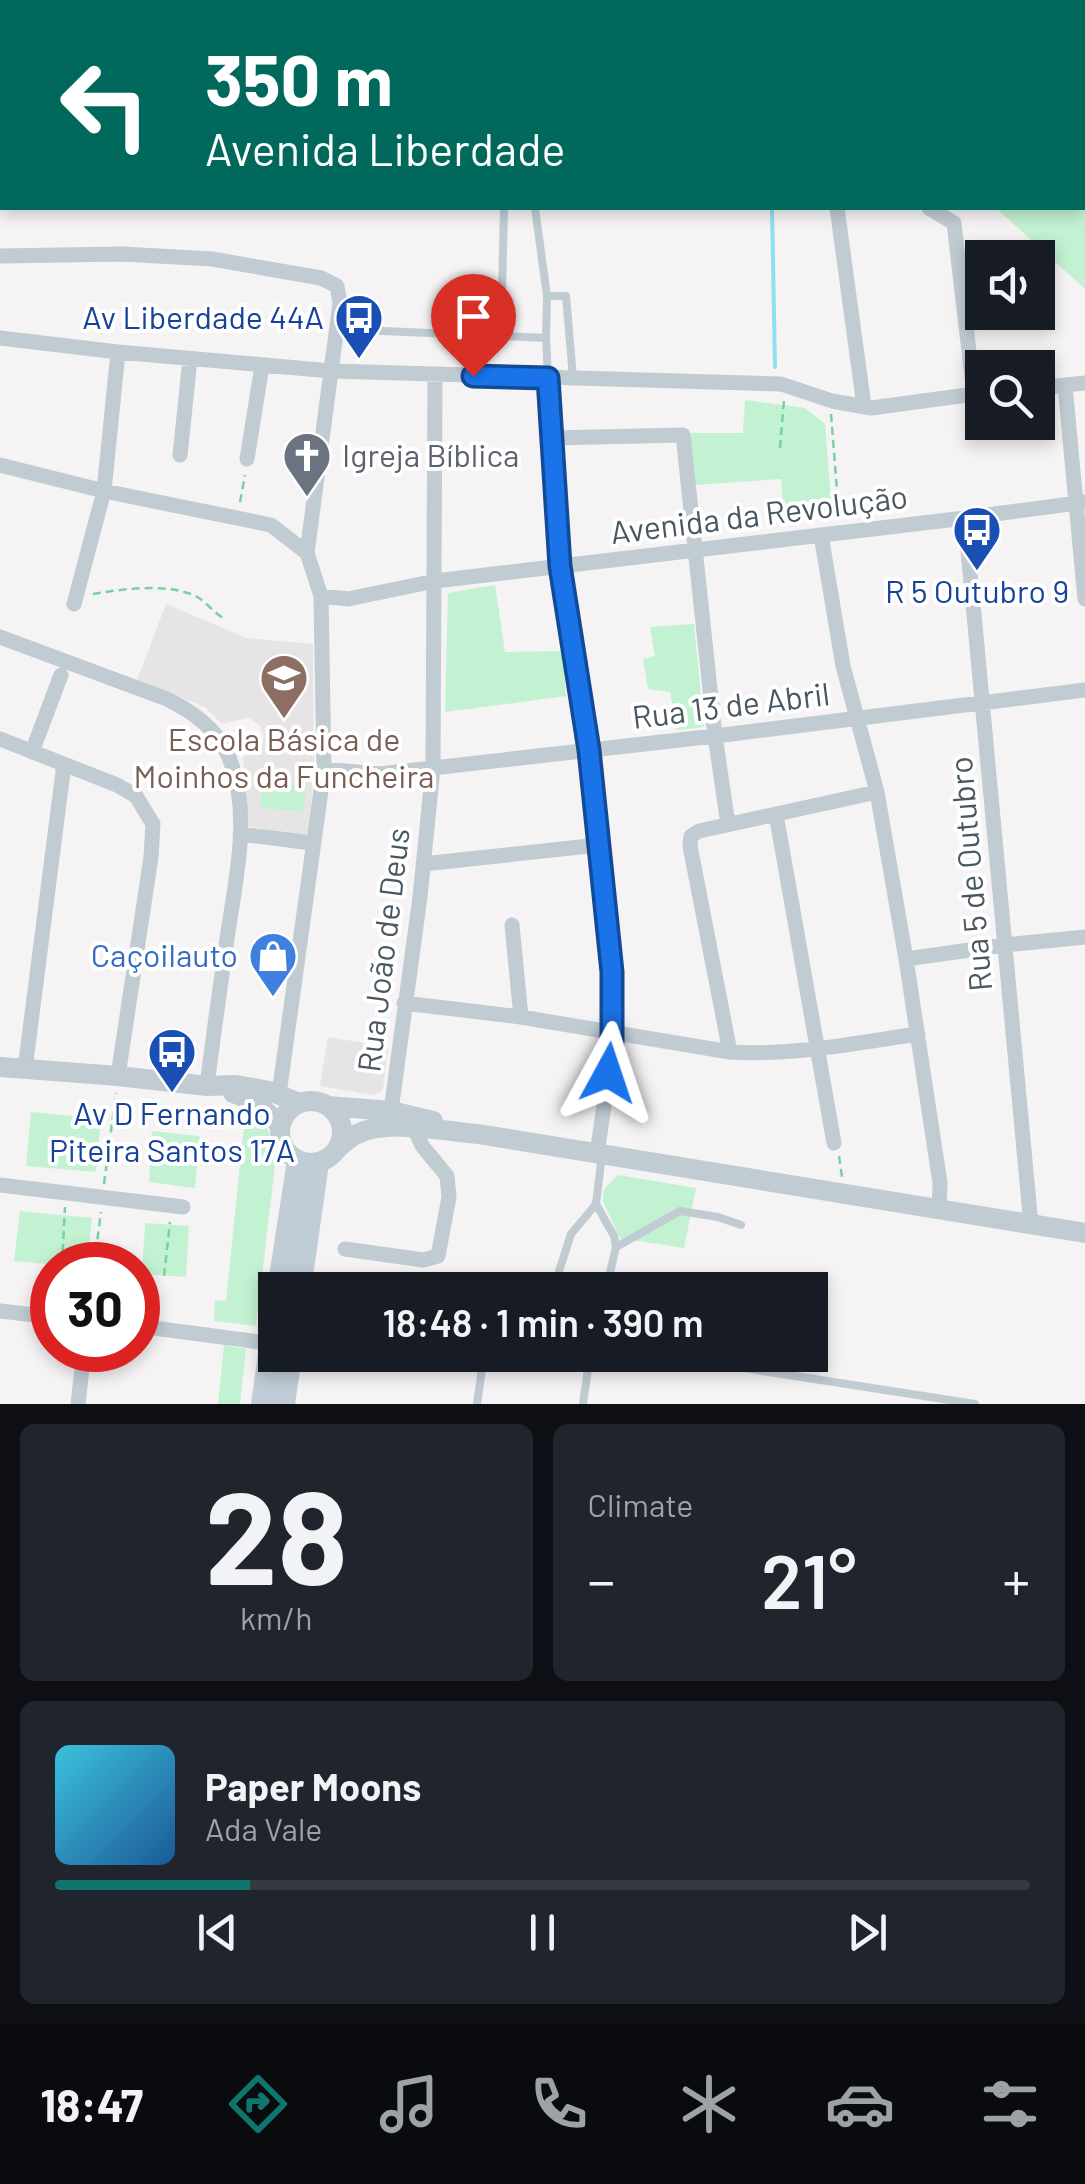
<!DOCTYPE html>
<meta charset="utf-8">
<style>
:root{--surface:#171b24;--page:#20242c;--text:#f1f3f6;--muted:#9ea1a6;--line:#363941;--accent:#0f766e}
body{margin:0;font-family:Barlow,sans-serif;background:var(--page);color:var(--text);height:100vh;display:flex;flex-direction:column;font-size:38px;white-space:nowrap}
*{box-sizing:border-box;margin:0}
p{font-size:32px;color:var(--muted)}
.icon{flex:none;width:55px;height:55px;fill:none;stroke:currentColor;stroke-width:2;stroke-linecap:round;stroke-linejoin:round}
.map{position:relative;height:1404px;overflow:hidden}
.details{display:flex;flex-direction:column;gap:20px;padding:20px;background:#0d0f14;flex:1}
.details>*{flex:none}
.banner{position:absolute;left:0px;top:0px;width:1085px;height:210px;box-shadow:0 5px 15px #0003;background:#00695c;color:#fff;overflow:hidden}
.fabs{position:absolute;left:965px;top:240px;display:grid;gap:20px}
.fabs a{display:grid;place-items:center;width:90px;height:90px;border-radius:0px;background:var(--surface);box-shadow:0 5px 15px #0003;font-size:50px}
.speed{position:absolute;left:30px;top:1242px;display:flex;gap:20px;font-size:50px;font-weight:700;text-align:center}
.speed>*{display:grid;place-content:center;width:130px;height:130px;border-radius:50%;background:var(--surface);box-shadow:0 5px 15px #0003;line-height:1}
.speed .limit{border:15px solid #d22;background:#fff;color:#111}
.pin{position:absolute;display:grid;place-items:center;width:85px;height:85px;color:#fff;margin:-102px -42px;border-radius:50% 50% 50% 0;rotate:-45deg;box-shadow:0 0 10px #0007}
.pin .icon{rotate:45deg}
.me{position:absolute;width:110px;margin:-55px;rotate:5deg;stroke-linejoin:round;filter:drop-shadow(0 0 8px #0008)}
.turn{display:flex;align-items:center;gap:35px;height:210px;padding:0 40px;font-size:45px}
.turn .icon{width:130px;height:130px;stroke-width:2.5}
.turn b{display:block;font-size:70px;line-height:85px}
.big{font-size:75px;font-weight:600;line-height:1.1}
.details .tile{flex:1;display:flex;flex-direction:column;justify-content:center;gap:15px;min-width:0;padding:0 35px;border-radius:15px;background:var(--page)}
.details .dial{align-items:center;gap:0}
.dial b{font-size:130px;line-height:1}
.song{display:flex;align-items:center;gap:30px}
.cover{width:120px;height:120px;border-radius:15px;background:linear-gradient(135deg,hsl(190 70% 55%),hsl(210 70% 35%))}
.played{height:10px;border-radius:5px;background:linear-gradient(90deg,var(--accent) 20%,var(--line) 20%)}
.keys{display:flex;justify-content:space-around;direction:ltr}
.heat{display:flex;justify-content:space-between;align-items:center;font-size:55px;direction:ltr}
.details .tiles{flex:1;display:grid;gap:20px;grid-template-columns:1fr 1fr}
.tile:last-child{grid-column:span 2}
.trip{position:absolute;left:258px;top:1272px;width:570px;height:100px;border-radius:0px;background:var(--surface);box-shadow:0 5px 15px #0003;font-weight:600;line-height:100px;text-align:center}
.tab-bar{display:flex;height:160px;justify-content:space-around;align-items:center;background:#090b0e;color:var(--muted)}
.tab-bar .icon{width:70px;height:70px}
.tab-bar .selected{color:var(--accent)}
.tab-bar b{font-size:45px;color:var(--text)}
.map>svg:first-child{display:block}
.education{fill:#e6e4e5}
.green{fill:#c2f2d1}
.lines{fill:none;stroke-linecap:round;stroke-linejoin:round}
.stream{stroke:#8de2f0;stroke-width:4}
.path{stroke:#77d2a0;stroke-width:2.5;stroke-dasharray:8 5;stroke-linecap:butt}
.service{stroke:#c0cbd2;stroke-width:8}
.minor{stroke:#c0cbd2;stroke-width:15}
.tertiary{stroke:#c0cbd2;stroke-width:20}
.secondary{stroke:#c0ccd6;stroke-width:22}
.route-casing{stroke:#114b97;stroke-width:25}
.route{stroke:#1a73e8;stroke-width:18}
.labels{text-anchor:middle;stroke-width:8;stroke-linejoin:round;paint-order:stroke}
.transit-label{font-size:32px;fill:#164399;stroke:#fff}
.worship-label{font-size:32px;fill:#5b616d;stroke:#fff;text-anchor:start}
.street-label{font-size:32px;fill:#495761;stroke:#fff}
.education-label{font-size:32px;fill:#785e54;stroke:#fff}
.shop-label{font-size:32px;fill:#366cbe;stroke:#fff;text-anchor:end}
</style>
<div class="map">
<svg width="1085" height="1404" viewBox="0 0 1085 1404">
<rect width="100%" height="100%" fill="#f5f3f3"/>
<path class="education" d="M166,604L246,638L313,644L314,770L309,838L247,826L243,756L253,754L261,747L264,736L260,726L249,717L222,724L205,707L137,680Z
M328,1037L388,1047L383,1088L381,1092L373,1095L320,1086Z"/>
<path class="green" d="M689,0H1085V37L1083,41L1082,2H689Z
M1083,195L1085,197V289L996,208H1082Z
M745,400L805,408L825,424L832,512L784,518L781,479L694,485L690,433H743Z
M495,585L505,652L563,651L566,696L445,712L448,593Z
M694,624L704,727L677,730L670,692L648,689L643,659L655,656L650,627Z
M262,782L306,785L304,811L260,808Z
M246,1106L268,1130L276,1157L256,1326L214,1321L215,1300L226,1301Z
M31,1112L101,1119L96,1172L26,1166Z
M152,1131L200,1136L195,1188L149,1182Z
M618,1175L696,1188L684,1248L620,1238L603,1201L604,1189Z
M20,1211L92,1218L87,1265H56L14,1261Z
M145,1223L189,1226L186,1277L142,1274Z
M224,1345L246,1349L240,1404H218Z"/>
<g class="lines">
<path class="stream" d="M783,2L784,0
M0,70L2,68
M772,208L775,367"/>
<path class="path" d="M833,2V0
M1085,57V81
M831,414L839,516
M780,448L784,400
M240,502L245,475
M93,594C122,589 172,582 199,598C208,604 215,614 225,619
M839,1156L842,1177
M104,1184L116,1093
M62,1265L65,1207
M94,1265L101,1212
M164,1276L170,1222"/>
<path class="service" d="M103,0L112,2L130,0
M473,0L474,2
M539,0V2
M201,2L203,0
M217,2V0
M382,2L398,0
M0,119L2,117
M547,296H566L573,378
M337,329L546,338L547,296L535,208
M501,335L504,208
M546,338L548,378
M596,1204L614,1236L616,1247L606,1290
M616,1247L680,1211L718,1217L741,1225
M553,1290L571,1234L596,1204L602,1154
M660,1355L975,1404
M477,1404L484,1355
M583,1404L590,1355"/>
<path class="minor" d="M837,208L864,406
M929,208L954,223L974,394
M0,256L122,254L212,259L321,278L337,286L340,303L307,553
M0,338L118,352L331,371L781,384L832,401L871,408L982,393
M548,378L560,566L589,750L612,972L613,1043L597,1154
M1065,386L1085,599
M1038,388L1085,383
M551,438L683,435L715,736L728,824
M180,455L190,359
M247,459L262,366
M0,465L104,491L271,525L307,553L321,596L324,769L279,1094
M965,518L1031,1225
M821,535L843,666L877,792L906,959L940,1183L939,1210
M321,596L348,599L435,581L965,518L1085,502
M74,604L104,491L118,352
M0,637L167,699C193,712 216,728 228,755C253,812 235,881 227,939C220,988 213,1037 207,1086
M0,739L117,785L136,796L153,824L151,857L118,1076
M32,752L61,675
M324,769L379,774L715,736L1085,690
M776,814L834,1143
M240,834L312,843
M423,864L599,845
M512,925L521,1017
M906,959L1005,945L1085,937
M404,1003L521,1017L730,1052C793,1056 855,1043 918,1034
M730,1052L690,846L691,836L699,831L877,792
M25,1069L64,764
M391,1111L420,897L433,768L435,376
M0,1185L183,1207
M345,1249L423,1260L438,1256L449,1197L447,1176L423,1147L414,1129
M0,1311L52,1317
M138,1326L275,1344
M78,1404L84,1350"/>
<path class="tertiary" d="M14,2L16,0
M53,2L60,0
M0,22L2,19
M0,41L2,38
M0,1067L118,1076L207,1086L236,1085L269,1091L300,1103
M233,1093C252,1099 267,1111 280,1125
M280 1132a31 31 0 1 1 62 0a31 31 0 1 1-62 0Z
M328,1106L391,1111L433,1121
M338,1148C344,1143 350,1137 357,1134C388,1119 444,1131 478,1134L1085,1233"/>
<path class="secondary" d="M278,1290L298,1161
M300,1290L318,1163
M262,1404L275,1313
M284,1404L291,1355"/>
</g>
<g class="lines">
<g class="route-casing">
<path id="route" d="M473,376L548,378L560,566L589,750L612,972V1042L608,1073"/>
</g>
<use href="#route" class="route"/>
</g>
<defs>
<g id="bus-pin" transform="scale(2.5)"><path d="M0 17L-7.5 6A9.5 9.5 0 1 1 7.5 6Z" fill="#1a4fb4" stroke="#fff"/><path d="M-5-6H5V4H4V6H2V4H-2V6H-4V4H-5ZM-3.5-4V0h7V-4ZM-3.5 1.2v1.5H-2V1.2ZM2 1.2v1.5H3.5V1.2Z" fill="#fff"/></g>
<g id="church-pin" transform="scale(2.5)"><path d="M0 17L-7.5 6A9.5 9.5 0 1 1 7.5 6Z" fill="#6b7280" stroke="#fff"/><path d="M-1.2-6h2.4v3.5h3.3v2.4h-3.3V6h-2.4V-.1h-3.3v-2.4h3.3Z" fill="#fff"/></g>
<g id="school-pin" transform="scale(2.5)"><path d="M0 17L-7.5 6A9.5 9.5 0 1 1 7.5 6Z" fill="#8d6e63" stroke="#fff"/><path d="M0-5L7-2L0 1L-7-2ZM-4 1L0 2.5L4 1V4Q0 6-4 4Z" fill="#fff"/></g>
<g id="shop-pin" transform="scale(2.5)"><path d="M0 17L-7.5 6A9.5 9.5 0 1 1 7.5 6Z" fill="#3f7fe0" stroke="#fff"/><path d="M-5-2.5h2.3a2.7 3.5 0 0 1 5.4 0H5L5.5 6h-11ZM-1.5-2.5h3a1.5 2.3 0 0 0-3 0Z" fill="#fff"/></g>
</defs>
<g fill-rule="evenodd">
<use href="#bus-pin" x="359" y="318"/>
<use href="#church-pin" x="307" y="456"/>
<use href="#bus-pin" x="977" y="530"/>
<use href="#school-pin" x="284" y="678"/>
<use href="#shop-pin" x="273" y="956"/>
<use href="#bus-pin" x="172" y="1052"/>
</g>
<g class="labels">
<g class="transit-label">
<text x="324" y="329" text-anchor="end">Av Liberdade 44A</text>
<text x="977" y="603">R 5 Outubro 9</text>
<text x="172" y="1125">Av D Fernando<tspan x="172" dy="37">Piteira Santos 17A</tspan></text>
</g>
<g class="worship-label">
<text x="342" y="467">Igreja Bíblica</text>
</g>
<g class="street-label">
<text transform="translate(759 515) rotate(-7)" y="11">Avenida da Revolução</text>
<text transform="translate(731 706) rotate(-7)" y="11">Rua 13 de Abril</text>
<text transform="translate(971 874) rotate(-95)" y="11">Rua 5 de Outubro</text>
<text transform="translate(384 950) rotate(-83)" y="11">Rua João de Deus</text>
</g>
<g class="education-label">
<text x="284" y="751">Escola Básica de<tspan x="284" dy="37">Moinhos da Funcheira</tspan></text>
</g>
<g class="shop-label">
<text x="238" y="967">Caçoilauto</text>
</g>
</g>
</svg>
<div class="fabs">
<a><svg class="icon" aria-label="sound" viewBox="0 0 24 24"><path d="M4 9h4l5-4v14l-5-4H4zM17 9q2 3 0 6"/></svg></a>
<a><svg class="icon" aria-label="search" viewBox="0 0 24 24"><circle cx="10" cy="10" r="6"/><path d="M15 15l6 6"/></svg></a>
</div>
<div class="speed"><div class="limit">30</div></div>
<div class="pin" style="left:473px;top:376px;background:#d93025"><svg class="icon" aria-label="arrive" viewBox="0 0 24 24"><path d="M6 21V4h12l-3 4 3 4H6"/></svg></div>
<svg class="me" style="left:608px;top:1073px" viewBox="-20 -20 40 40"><path d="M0-17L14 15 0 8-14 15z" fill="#1a73e8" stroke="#fff" stroke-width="4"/></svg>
<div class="trip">18:48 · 1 min · 390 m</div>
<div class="banner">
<div class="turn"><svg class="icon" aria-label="left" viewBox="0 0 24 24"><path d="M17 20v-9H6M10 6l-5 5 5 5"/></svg><div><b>350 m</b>Avenida Liberdade</div></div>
</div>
</div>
<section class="details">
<div class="tiles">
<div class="tile dial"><b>28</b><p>km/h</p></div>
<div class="tile"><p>Climate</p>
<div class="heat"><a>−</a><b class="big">21°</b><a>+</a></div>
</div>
<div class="tile">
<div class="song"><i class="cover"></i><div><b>Paper Moons</b><p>Ada Vale</p></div></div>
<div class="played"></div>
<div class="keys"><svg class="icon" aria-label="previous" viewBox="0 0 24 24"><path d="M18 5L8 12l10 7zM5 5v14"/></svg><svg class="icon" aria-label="pause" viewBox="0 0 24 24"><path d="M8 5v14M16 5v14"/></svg><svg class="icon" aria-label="next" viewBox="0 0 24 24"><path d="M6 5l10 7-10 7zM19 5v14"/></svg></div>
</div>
</div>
</section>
<nav class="tab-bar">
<b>18:47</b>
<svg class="icon selected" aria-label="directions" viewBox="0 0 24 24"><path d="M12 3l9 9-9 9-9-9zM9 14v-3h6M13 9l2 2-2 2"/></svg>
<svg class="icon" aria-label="music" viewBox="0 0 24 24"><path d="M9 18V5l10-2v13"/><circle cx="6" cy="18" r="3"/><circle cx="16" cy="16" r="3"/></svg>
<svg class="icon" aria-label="phone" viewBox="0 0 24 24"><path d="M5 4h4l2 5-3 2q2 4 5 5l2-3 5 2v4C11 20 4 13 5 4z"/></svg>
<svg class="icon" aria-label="climate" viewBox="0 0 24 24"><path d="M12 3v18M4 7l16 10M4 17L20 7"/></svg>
<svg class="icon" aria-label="car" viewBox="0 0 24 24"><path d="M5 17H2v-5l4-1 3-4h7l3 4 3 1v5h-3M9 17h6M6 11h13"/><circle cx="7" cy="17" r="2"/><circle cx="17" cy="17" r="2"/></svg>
<svg class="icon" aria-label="filters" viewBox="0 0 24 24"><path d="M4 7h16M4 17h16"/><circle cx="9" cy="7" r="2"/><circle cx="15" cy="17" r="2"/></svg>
</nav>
